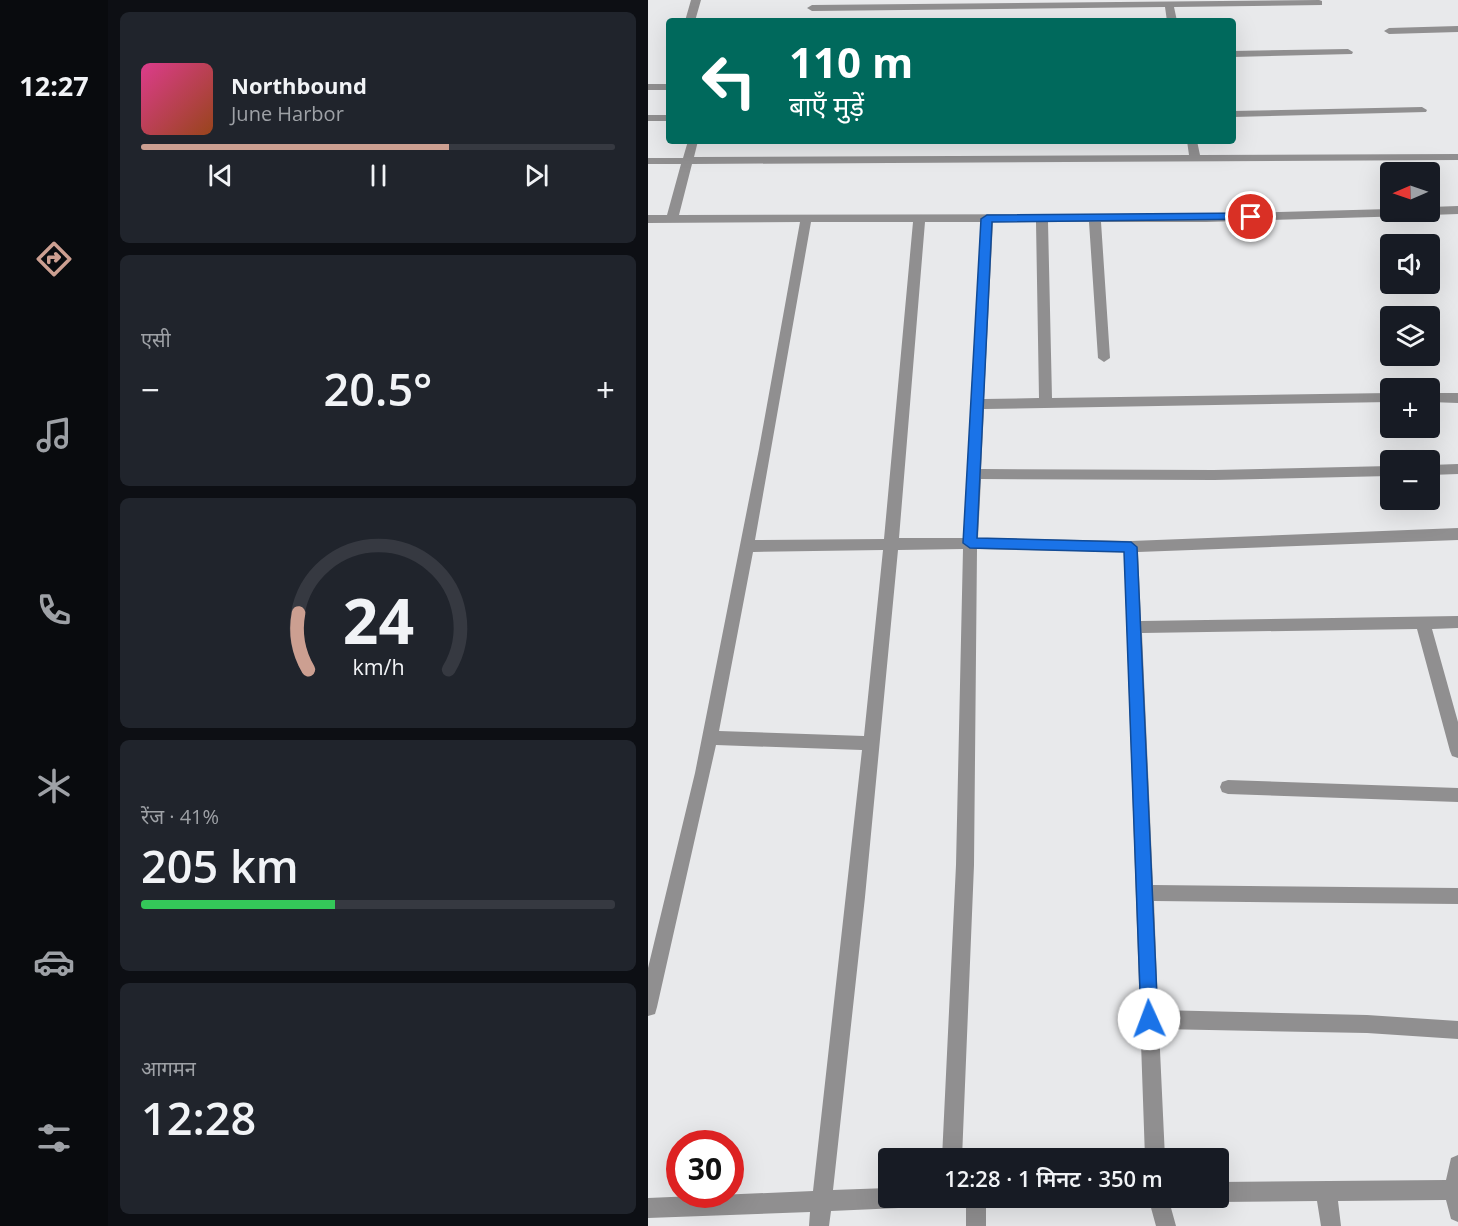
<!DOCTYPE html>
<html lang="hi">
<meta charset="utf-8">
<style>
:root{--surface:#171b24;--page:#20242c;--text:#f1f3f6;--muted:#9ea1a6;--line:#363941;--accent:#cc9f91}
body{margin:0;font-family:"Open Sans","Noto Sans Devanagari",sans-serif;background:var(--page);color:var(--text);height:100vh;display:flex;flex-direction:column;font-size:22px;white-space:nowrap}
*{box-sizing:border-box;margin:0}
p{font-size:20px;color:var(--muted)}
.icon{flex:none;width:33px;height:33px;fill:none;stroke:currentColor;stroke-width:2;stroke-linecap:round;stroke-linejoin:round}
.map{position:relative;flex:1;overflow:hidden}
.side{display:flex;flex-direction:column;gap:12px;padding:12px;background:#0d0f14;width:540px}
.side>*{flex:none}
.hud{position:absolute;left:18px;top:18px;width:570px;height:126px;border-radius:6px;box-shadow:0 6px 24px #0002;background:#00695c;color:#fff;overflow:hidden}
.needle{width:39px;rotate:268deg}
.fabs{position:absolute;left:732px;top:162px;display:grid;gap:12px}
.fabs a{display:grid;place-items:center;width:60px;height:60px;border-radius:6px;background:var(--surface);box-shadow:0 6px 24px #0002;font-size:30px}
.speed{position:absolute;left:18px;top:1130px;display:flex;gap:12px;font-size:30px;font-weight:700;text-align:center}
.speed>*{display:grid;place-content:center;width:78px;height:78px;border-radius:50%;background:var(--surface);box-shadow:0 6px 24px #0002;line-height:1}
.speed .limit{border:9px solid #d22;background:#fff;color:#111}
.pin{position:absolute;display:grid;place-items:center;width:51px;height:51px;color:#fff;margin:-26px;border:3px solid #fff;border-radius:50%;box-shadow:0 2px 6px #0007}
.me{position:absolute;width:66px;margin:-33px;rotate:358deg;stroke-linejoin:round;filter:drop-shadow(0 0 4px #0008)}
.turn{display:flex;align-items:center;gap:21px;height:126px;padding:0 24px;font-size:27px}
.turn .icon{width:78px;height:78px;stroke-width:2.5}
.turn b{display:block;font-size:42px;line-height:51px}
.big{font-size:45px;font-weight:600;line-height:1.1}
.side .widget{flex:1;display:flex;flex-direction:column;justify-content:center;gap:9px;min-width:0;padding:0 21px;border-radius:9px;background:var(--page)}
.side .dial{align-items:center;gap:0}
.dial svg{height:156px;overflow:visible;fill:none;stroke:var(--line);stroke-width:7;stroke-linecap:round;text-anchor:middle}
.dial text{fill:var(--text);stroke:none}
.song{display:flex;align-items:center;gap:18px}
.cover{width:72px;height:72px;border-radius:9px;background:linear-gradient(135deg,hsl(330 70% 55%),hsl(20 70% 35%))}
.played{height:6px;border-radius:3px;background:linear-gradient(90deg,var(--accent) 65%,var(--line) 65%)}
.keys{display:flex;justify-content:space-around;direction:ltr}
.heat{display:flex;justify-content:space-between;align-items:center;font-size:33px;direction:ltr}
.charge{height:9px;border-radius:4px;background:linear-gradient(90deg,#34c759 41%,var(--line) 0)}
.trip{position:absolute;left:230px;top:1148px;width:351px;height:60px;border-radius:6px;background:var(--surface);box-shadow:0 6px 24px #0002;font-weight:600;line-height:60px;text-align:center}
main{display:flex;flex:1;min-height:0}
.dock{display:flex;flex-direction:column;width:108px;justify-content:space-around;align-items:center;background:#090b0e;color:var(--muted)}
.dock .icon{width:42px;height:42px}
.dock .selected{color:var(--accent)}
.dock b{font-size:27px;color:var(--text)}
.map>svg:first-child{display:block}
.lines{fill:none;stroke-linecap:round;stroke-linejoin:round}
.minor{fill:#908f90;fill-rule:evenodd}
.route{fill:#1a73e8;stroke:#114b97;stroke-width:1.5}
</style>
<main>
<nav class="dock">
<b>12:27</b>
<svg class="icon selected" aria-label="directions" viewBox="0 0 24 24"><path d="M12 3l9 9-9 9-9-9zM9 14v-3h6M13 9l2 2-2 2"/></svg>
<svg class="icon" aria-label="music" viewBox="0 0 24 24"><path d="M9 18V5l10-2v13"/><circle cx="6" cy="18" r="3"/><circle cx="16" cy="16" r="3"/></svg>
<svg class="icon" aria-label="phone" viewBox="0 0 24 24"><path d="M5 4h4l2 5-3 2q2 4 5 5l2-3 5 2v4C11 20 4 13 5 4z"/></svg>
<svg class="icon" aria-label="climate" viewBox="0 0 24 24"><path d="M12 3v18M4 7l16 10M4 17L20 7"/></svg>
<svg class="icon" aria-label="car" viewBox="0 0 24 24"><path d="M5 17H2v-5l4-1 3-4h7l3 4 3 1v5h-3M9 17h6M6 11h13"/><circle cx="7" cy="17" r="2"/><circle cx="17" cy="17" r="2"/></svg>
<svg class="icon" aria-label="filters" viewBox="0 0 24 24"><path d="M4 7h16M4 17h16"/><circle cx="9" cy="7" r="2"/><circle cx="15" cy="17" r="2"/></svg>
</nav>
<section class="side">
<div class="widget">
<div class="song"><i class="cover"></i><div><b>Northbound</b><p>June Harbor</p></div></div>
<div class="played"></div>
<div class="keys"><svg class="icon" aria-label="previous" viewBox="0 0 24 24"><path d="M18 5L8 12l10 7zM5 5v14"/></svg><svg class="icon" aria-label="pause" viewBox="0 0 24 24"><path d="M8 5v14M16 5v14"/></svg><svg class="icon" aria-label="next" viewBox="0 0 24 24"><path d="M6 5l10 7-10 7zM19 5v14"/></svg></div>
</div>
<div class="widget"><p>एसी</p>
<div class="heat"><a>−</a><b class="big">20.5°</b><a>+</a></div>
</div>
<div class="widget dial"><svg viewBox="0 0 100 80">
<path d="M14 69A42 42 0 1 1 86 69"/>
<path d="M14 69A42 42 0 0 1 9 40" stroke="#cc9f91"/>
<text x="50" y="56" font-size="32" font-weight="700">24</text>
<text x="50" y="72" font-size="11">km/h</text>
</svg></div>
<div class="widget"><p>रेंज · 41%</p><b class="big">205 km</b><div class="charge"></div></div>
<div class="widget"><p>आगमन</p><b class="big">12:28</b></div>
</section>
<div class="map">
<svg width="810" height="1226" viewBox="0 0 810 1226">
<rect width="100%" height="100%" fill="#e8e9eb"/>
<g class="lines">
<path class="minor" d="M43,0H53L47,21H37Z
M671,0L674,1V5L526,7L529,21H519L517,7L164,11L159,8L164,5Z
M810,26V32L741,34L736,31L741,28Z
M700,49L705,52L704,54L585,57V51Z
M0,84H21V90H0Z
M774,107L779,110L778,112L585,117V111Z
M0,115H21V121H0Z
M40,141H50L46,157L541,155L539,141H549L552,155L810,154V160L44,164L31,215L558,214L742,209V212H766L761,216L558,222H453L462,358L456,362L450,358L441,222H400L404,398L742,393V402L336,409L333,469L566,470L742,466V476L566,480L333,479L330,538L483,541L810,528V540L490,552L493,621L810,616V628L784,629L810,722V758L804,756L802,751L769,629L494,633L505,885L810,888V904L506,901L510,1010L719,1015L810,1021V1039L719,1033L511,1029L517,1158H497L476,552L329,549L326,865L314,1158H294L308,865L315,549L250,550L217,897L185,1190L240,1188V1197H283L280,1204L273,1207L183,1211L181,1226H161L162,1212L0,1218V1198L165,1191L214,750L68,745L9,1007L7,1014L0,1016V968L47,773L111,449L152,222L0,223V215H19L33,164H0V158H35ZM163,222H265L236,539L107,540ZM277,222H333L316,538H251ZM345,222H388L391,398L336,399ZM235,550L216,736L71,731L105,552Z
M810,206V214L782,215L777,212H782V207Z
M782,393H810V403L782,402Z
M810,464V474L782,475V465Z
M580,780L810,788V802L580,794L574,792L572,787L574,782Z
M810,1155V1222L803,1219L798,1200L690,1201L693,1226H673L669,1201L570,1202L562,1197H570V1182L798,1180L803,1158Z
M318,1197H338V1226H318Z
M500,1197H520L528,1226H508Z"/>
</g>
<path class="route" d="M603,213L608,217L607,219L344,222L329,538L483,542L489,547L510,1019L507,1025L501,1028L495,1025L493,1019L476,552L322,548L315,543L333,219L339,215Z"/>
</svg>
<div class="fabs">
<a><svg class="needle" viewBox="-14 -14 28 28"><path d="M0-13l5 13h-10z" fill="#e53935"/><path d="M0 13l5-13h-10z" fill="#9ea1a6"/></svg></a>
<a><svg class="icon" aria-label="sound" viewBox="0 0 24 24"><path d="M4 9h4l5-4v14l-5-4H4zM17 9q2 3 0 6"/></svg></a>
<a><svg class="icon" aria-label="layers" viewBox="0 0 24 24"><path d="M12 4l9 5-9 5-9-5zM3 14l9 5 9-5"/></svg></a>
<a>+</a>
<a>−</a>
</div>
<div class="speed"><div class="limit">30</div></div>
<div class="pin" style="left:603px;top:217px;background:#d93025"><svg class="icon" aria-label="arrive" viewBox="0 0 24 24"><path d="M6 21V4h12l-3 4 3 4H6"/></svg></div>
<svg class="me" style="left:501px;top:1019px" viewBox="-20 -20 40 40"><circle r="19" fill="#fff"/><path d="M0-13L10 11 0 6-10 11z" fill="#1a73e8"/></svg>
<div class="trip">12:28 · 1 मिनट · 350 m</div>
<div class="hud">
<div class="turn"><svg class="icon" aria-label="left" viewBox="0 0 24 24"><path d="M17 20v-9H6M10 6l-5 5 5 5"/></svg><div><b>110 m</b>बाएँ मुड़ें</div></div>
</div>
</div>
</main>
